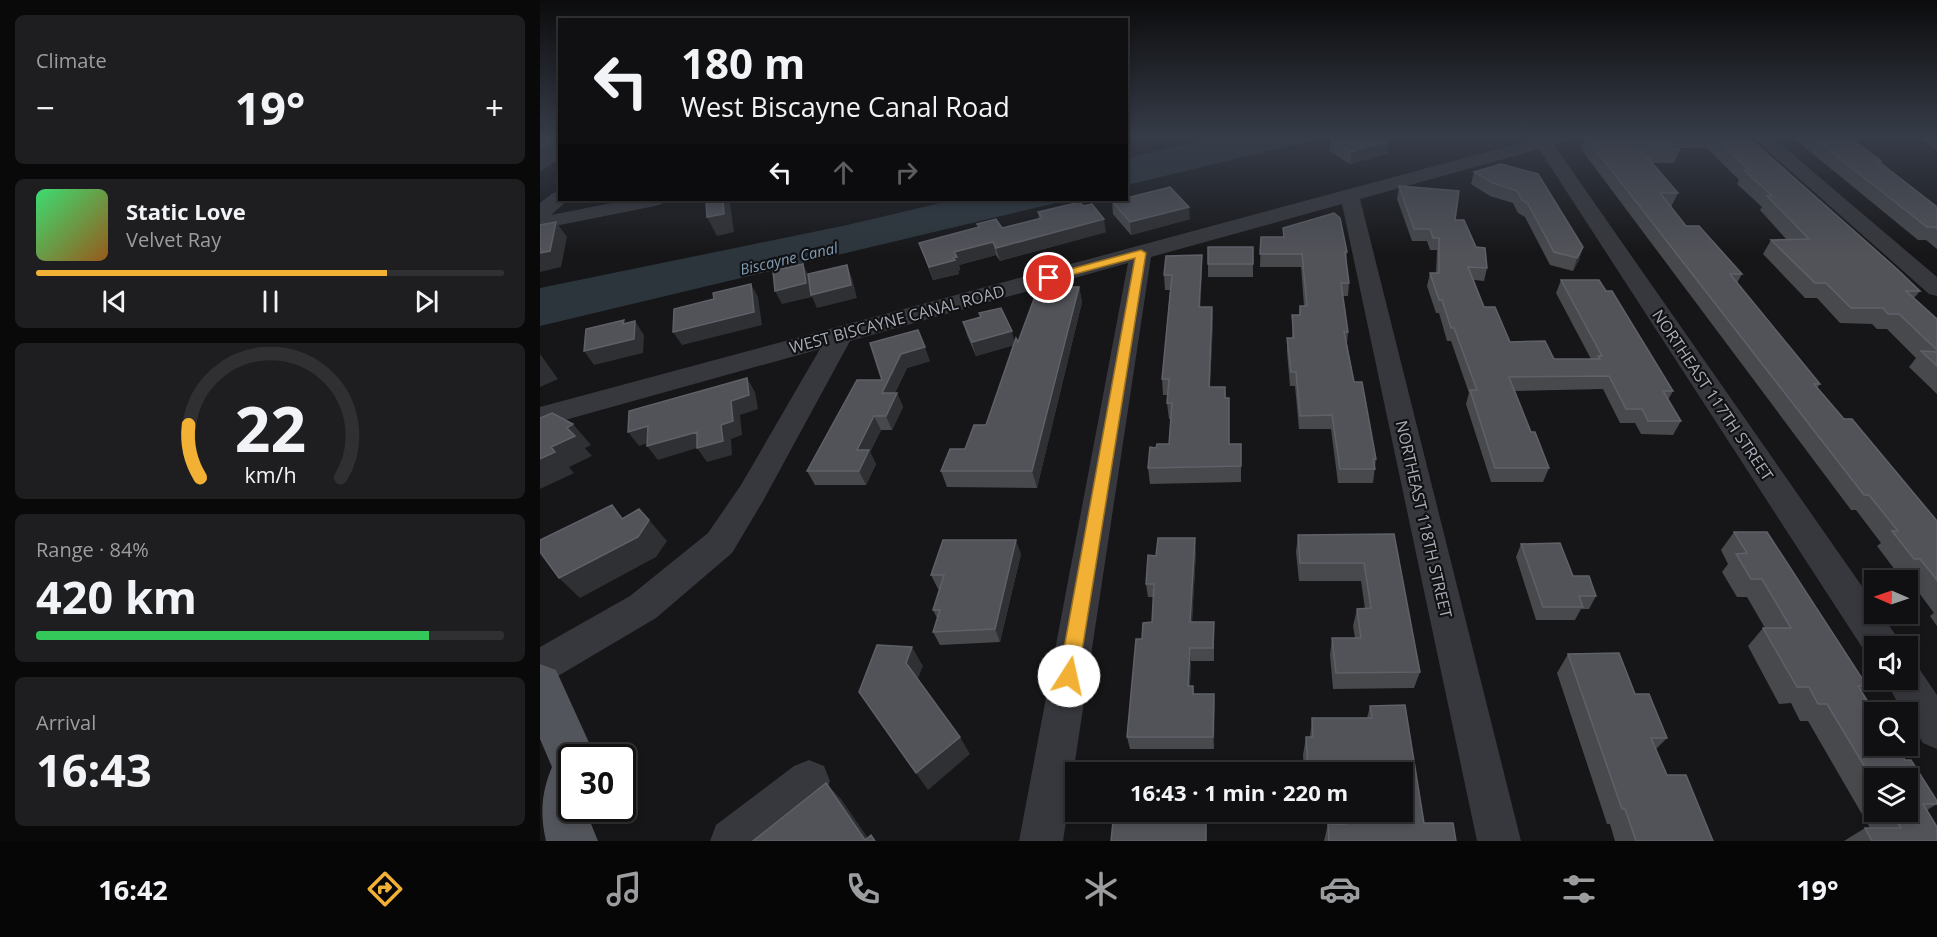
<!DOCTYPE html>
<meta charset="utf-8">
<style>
:root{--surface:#101012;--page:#1e1e20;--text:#f1f3f6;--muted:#9c9d9f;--line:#303032;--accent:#f2b134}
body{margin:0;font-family:"Open Sans",sans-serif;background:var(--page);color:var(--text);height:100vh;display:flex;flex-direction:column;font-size:22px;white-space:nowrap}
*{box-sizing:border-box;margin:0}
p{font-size:20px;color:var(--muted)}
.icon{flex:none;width:33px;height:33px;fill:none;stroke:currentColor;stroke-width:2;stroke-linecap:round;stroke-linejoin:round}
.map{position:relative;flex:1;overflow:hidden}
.drawer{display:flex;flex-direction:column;gap:15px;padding:15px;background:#09090a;width:540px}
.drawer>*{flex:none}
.guide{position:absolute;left:18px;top:18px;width:570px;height:183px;border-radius:0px;box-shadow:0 3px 9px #0003,0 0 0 2px var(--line);background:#101012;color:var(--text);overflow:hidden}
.needle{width:39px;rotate:272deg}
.tools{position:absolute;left:1324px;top:570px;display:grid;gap:12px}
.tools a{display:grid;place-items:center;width:54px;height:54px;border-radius:0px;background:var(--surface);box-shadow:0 3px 9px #0003,0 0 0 2px var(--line);font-size:30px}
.speed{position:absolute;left:18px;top:744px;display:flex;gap:12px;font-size:30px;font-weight:700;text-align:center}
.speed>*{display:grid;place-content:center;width:78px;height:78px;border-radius:50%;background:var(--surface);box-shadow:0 3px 9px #0003,0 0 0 2px var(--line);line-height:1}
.speed .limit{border:3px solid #111;border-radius:9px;background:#fff;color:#111}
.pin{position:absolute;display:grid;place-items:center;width:51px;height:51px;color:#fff;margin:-26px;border:3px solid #fff;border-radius:50%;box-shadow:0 2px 6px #0007}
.me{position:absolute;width:66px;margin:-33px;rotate:10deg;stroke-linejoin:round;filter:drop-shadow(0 0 4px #0008)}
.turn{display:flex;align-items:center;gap:21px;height:126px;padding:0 24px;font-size:27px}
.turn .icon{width:78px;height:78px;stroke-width:2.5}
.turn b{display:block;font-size:42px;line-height:51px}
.lanes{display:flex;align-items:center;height:57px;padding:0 24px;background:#0003;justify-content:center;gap:30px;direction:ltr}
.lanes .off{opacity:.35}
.big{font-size:45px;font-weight:700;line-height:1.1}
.drawer .card{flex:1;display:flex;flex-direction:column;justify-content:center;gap:9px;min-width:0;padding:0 21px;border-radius:9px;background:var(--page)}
.drawer .dial{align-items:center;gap:0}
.dial svg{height:156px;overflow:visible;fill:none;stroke:var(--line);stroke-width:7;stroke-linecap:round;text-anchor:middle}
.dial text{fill:var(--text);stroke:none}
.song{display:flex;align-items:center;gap:18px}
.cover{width:72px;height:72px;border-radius:9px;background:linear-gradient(135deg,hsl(140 70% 55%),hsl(30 70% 35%))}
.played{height:6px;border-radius:3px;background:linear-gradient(90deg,var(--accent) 75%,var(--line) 75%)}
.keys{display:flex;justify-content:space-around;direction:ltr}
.heat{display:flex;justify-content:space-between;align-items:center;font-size:33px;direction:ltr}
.charge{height:9px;border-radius:4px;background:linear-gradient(90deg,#34c759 84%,var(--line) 0)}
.trip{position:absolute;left:525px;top:762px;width:348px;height:60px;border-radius:0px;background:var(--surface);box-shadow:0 3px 9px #0003,0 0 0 2px var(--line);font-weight:700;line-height:60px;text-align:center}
.menu{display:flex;height:96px;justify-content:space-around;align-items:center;background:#060607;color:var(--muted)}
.menu .icon{width:42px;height:42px}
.menu .active{color:var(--accent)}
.menu b{font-size:27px;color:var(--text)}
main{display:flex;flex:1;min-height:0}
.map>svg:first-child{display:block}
.water{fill:#2c353c}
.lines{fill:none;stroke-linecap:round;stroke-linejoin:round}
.minor{fill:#37383d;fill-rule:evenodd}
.major{fill:#53555c;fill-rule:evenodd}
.wall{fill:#47494d;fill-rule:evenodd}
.shaded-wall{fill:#2f3033}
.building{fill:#525359;stroke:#5f6168;stroke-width:1.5}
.route{fill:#f2b134;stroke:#9d7322;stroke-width:1.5}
.labels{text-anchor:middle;stroke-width:4.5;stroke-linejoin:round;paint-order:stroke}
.far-water-label{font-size:15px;font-style:italic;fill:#7f9bb3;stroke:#111113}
.street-label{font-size:16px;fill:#a8adb8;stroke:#111113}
</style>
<main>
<section class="drawer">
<div class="card"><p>Climate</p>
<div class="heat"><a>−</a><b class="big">19°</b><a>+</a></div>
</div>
<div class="card">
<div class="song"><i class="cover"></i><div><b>Static Love</b><p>Velvet Ray</p></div></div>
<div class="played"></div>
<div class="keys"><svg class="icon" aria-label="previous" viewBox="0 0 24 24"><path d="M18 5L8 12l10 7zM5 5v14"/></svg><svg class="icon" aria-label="pause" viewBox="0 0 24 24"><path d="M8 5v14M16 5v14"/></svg><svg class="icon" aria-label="next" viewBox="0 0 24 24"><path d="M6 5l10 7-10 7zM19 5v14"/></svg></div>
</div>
<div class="card dial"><svg viewBox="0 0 100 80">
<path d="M14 69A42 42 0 1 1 86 69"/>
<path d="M14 69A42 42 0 0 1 8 42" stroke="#f2b134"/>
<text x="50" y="56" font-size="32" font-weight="700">22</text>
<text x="50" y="72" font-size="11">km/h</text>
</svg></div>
<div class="card"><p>Range · 84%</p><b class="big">420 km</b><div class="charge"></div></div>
<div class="card"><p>Arrival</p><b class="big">16:43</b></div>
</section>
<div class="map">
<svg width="1397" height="841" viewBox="0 0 1397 841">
<rect width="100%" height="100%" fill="#161618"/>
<path class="water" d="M678,136H790L587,185V158Z
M413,200H528L0,326V288L307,225Z"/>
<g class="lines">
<path class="minor" d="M1006,136H1036L1033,140L1014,145L1335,605V614H1341L1355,634L1360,646H1335V660L1329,658L999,149L820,199L981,841H937L802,204L611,257L523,841H479L588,263L310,341L223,501L192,553L116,618L13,679L0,685V647L90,596L168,533L201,485L280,349L0,427V407Z
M1211,136H1231L1397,277V296L1389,294Z
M20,191V200H28L11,215L87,200H125L122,204L115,206L0,229V203L13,193Z
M1368,663L1378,667L1397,695V749L1383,743L1368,720V712H1363L1345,680H1368Z
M269,760L284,766L290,781L284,796L228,841H170L176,825L254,766Z"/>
<path class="major" d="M0,664L16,670L56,758H32V808H48L47,814L58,841H6C0,815 1,793 12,767L0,739Z"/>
</g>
<path class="wall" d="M1045,136H1207L1380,291L1374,298L1397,319V394L1369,367L1376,358L1347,329H1337L1332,324L1300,323L1277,298H1265L1223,254L1231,240H1247L1220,210L1222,207L1197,184L1199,180L1167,148H1138L1140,150L1134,163H1112L1138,193L1131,207L1146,226L1202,274L1197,283L1280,384L1277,388L1304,419L1397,521V626L1390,616L1394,613L1365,574H1358L1337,546L1341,543L1316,510H1311L1041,149Z
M1251,136H1308L1341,161L1340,163L1397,207V249L1386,240H1378Z
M1376,136H1397V150Z
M790,139L848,153L810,164L789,151Z
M961,164L1043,247L1039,260L1033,271L1010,265L985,217L978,213L973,203L950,196L931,184L934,172Z
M859,186L915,220L936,247L947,268L944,281L934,280L944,307L970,342L1014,359H1051L1016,293L1021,280L1133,391L1128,400L1141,421L1133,435L1101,434L1095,423H1080L1063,389L974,391L991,432L1009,468L1003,482H951L926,404L929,393L911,341H907L899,313H896L887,286L890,273H896L897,250H890L887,241H872L857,199Z
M572,201L650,219L591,235L573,214Z
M498,212L566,232L460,261L456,255L419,265L420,270L418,271L419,274L393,280L379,243L438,227L437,224L462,228L499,219Z
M743,228L807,252L806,261L809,283L808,296H803L808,332L807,343L814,382L836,459L833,483H798L791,429H759L755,386H750L747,352V338H752V315H759L760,306H764L761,267H720L721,237H743Z
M668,264H713V277H668Z
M662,270L660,307H672L673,322L670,387H685L689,444H701V482L610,484L608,468L616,448L629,444L631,419H629L627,403L628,395H623L622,379L630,290H625L624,275Z
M539,287L542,302L497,488L407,487L401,471L425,449L446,425L474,345L436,356L427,335L423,322L440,317L475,342H478L516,299Z
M330,343L390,361L367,368L355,393H357L363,407L352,430H341L330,452L336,464L326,485H275L267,471L342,380Z
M1194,532L1327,686L1321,691L1365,760L1397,801V804L1387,810L1397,841H1304L1325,828H1330L1268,721H1260L1251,703L1239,704L1208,646L1223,628H1225L1207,597H1197L1182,572L1188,564L1181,550ZM1335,778L1368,812H1335Z
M854,534L880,672L874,688L793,689L790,655L792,638H815L813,626L817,609H825L821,581H759L756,552L758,535Z
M981,544L1033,576L1056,596L1049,609H1041L1035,620H996L976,557Z
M656,552L652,622L674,635V661H651L650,686H653L654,694H674V749H590L587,737L602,639L612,622L613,597H608L606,584L616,556Z
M481,554L460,642L400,645L393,632L397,618L393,610L400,589H398L391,575Z
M1028,654L1095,694L1127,738L1116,749L1127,775L1173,841H1075L1070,824H1067L1017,673Z
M865,705L884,823H913L916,841H784L788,824H803L805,816H814V812H862V772H764L763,755L766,737H770L772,718H827L830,706Z"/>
<path class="shaded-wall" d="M18,136H20V158L0,172V148Z
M586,136H598L586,139Z
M849,141L848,153L810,164L811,152Z
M183,200H189L190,203L194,232L177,236L167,217Z
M649,207L650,219L591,235L590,222Z
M564,219L566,232L460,261L456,248Z
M16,222L27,237L21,267L0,272V253Z
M453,242L456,255L419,265L420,270L418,271L419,274L393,280L389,267L413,258L414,252Z
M1043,247L1039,260L1033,271L1037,258Z
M662,255V270L660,322L659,307Z
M263,264L269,277L307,265L312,278L317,298L277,308L272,297L242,304L235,291Z
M211,284L218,297L222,325L142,345L133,332Z
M539,287L542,302L497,488L492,471Z
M672,307L673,322L669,403V387Z
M95,321L104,335L103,353L54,365L44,351Z
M472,331L475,345L436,356L432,342Z
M385,347L390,361L367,368L348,407L342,393L361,354Z
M0,354L18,379L0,387Z
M207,378L215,392L218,409L200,415L202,435L191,439L192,455L167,462L157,448L118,460L107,446L181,425L191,401Z
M357,393L363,407L352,430L346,416Z
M334,416L341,430L330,452L336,464L326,485L319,471L317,450Z
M33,424L51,445L45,448L52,456L29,467L34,473L0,489V459L27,428Z
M108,426L118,440L99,446L88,432Z
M72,505L90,526L109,520L127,541L116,557L40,598L19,578L82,519Z
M655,538L656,552L651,636L650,622Z
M476,540L481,554L460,642L455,629Z
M372,647L383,666L377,681L366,663Z
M650,648L651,661L649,699L648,686Z
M674,694L675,706L674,749L673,737Z
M420,737L430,754L388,790L376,773Z
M286,783L301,799L330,841H326Z
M629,812H633L631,838L629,822Z"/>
<path class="building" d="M0,136H18L0,148Z
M800,136H840L849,141L811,152L790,139Z
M1045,136H1127L1140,150H1101L1138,193H1120L1146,226H1159L1202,274H1190L1280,384H1274L1304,419H1312L1397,521V580L1380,559H1374L1352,531H1358L1329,495H1324Z
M1174,136H1207L1357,269L1380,291H1366L1397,319V350L1359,314H1348L1343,308H1311L1286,283H1275L1231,240L1269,239L1227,196H1232L1204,170H1209Z
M1271,136H1308L1341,161H1338L1397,207V229L1395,227H1387Z
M961,164L998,174L1043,247L1037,258L1014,252L988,204L982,200L977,191L953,183L934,172Z
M859,186L919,191L915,220H924L936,247L945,248L947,268L928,267L944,307H955L970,342L1005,341L1014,359H1060L1058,356H1062L1021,280H1059L1066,291H1072L1133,391H1123L1141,421H1108L1102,409H1086L1069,376L969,377L991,432H995L1009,468H955L930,390H937L914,328H911L902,300H899L890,273H899V238H893L890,229H874Z
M630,187L649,207L590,222L572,201L579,200H586V198Z
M166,200H183L184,214L167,217Z
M540,202L543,206L552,204L564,219L456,248L453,242L414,252L417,257L413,258L415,260L389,267L379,243L439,227L437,224L456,219L462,228L502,218L498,212Z
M794,213L800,218L807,252H805L809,283H801L808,332H804L814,382H822L836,459H833L835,469H800L792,415L760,416L756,372H751L747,338H754L752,315H760V306H767L762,254H720L721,237H744L743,228Z
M16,222L10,251L0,253V225Z
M668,247H713V264H668Z
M662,255L659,307H672L669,387H685V398H689V444H701V466L608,468L610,447L616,448L617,444H629L632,403H627L629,379H622L632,275H624L626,256Z
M263,264L266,283L235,291L233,271Z
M307,265L311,285L271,295L268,274Z
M211,284L214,312L133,332L134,309L174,299L173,293Z
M520,287H539L492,471H401L410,449H425L434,425H446L476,338L478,342L494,299H516Z
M461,308L472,331L432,342L423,322L441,317L439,313Z
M84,320L83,324L95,321L94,339L44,351L46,329Z
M378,330L385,347L361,354L342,393H357L346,416H334L317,450H329L319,471H267L317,380H342L330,343Z
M1381,351L1397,352V366Z
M207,378L209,395L191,401L193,421L181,425L183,441L157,448V432L107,446L108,426L88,432L89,411Z
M12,413L33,424L27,428L35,436L11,447L15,452L0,459V418Z
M72,505L82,519L99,509L109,520L98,537L19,578L0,552V540Z
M1194,532H1227L1327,686H1318L1335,713V746H1355L1365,760H1371L1397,801V804H1383L1397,827V841H1332L1325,828H1361L1351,812H1368V778H1335V784L1287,704H1278L1269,687H1257L1223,628H1251L1222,579H1211L1196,554L1207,553Z
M854,534L880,672L796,673L792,638H821L817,609L831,608L824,563H760L758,535Z
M618,538H655L650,622H674L673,648H650L648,686H653V694H674L673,737H587L596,639H602L603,623L612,622L614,584H606L608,555L616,556Z
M403,540H476L455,629L393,632L400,610H393L404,575H391Z
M1020,543L1033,576H1049L1056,596H1039L1043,607H1003L981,544Z
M337,645L372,647L366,663L420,737L376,773L319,692Z
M1079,653L1095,694H1109L1127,738H1111L1127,775H1146L1173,841H1096L1085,809H1082L1028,654Z
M865,705L884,823H913L916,841H789L788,824H806L805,816H820V812H862V772H777L768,771L766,737H773L772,718H832L830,706Z
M286,783L325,840L331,835L335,841H213Z
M574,812H629V822L666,823V841H571Z"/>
<linearGradient id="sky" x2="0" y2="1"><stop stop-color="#0c0c0d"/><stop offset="0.54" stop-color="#363c48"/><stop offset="1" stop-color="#363c48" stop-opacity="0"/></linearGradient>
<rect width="1397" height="254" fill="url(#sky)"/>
<path class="route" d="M601,250L606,253L538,676L535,682L529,685L522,682L519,676L595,258L509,281L503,278L505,276Z"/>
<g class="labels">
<g class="far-water-label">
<text transform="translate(249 259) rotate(-13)" y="5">Biscayne Canal</text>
</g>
<g class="street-label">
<text transform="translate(357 319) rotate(-15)" y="6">WEST BISCAYNE CANAL ROAD</text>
<text transform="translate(1173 395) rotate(56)" y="6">NORTHEAST 117TH STREET</text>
<text transform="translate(884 519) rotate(77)" y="6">NORTHEAST 118TH STREET</text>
</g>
</g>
</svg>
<div class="tools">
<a><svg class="needle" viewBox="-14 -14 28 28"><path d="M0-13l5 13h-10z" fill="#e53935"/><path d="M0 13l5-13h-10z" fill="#9c9d9f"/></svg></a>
<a><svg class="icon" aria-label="sound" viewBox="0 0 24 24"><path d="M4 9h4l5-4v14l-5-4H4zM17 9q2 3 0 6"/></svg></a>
<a><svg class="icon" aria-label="search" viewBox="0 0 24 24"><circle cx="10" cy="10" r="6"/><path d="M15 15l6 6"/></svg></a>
<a><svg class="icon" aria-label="layers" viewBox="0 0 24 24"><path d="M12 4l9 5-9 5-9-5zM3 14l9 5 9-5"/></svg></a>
</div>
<div class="speed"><div class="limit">30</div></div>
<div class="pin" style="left:509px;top:278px;background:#d93025"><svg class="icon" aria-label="arrive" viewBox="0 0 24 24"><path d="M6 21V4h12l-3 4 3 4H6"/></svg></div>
<svg class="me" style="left:529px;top:676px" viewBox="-20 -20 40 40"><circle r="19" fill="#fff"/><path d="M0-13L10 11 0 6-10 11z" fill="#f2b134"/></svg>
<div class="trip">16:43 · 1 min · 220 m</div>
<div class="guide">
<div class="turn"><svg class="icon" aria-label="left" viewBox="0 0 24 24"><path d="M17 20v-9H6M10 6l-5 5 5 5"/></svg><div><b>180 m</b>West Biscayne Canal Road</div></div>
<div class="lanes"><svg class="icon" aria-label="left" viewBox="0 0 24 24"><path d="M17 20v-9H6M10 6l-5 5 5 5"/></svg><svg class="icon off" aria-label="ahead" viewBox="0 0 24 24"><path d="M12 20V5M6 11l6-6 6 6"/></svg><svg class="icon off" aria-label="right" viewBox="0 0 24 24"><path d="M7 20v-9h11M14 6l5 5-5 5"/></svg></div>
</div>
</div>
</main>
<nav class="menu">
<b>16:42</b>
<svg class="icon active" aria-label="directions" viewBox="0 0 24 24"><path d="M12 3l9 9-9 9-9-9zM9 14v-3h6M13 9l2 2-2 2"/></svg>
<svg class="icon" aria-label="music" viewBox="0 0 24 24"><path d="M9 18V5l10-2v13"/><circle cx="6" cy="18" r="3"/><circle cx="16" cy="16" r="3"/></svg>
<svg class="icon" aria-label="phone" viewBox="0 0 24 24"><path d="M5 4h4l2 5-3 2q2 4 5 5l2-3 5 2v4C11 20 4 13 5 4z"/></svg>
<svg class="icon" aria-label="climate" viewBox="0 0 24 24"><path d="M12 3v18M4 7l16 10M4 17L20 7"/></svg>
<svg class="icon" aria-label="car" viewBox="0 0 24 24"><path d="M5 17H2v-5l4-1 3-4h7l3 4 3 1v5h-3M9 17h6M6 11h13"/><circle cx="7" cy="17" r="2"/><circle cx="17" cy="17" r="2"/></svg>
<svg class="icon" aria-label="filters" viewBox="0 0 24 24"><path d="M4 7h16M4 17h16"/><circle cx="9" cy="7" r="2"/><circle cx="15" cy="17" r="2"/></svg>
<b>19°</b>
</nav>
